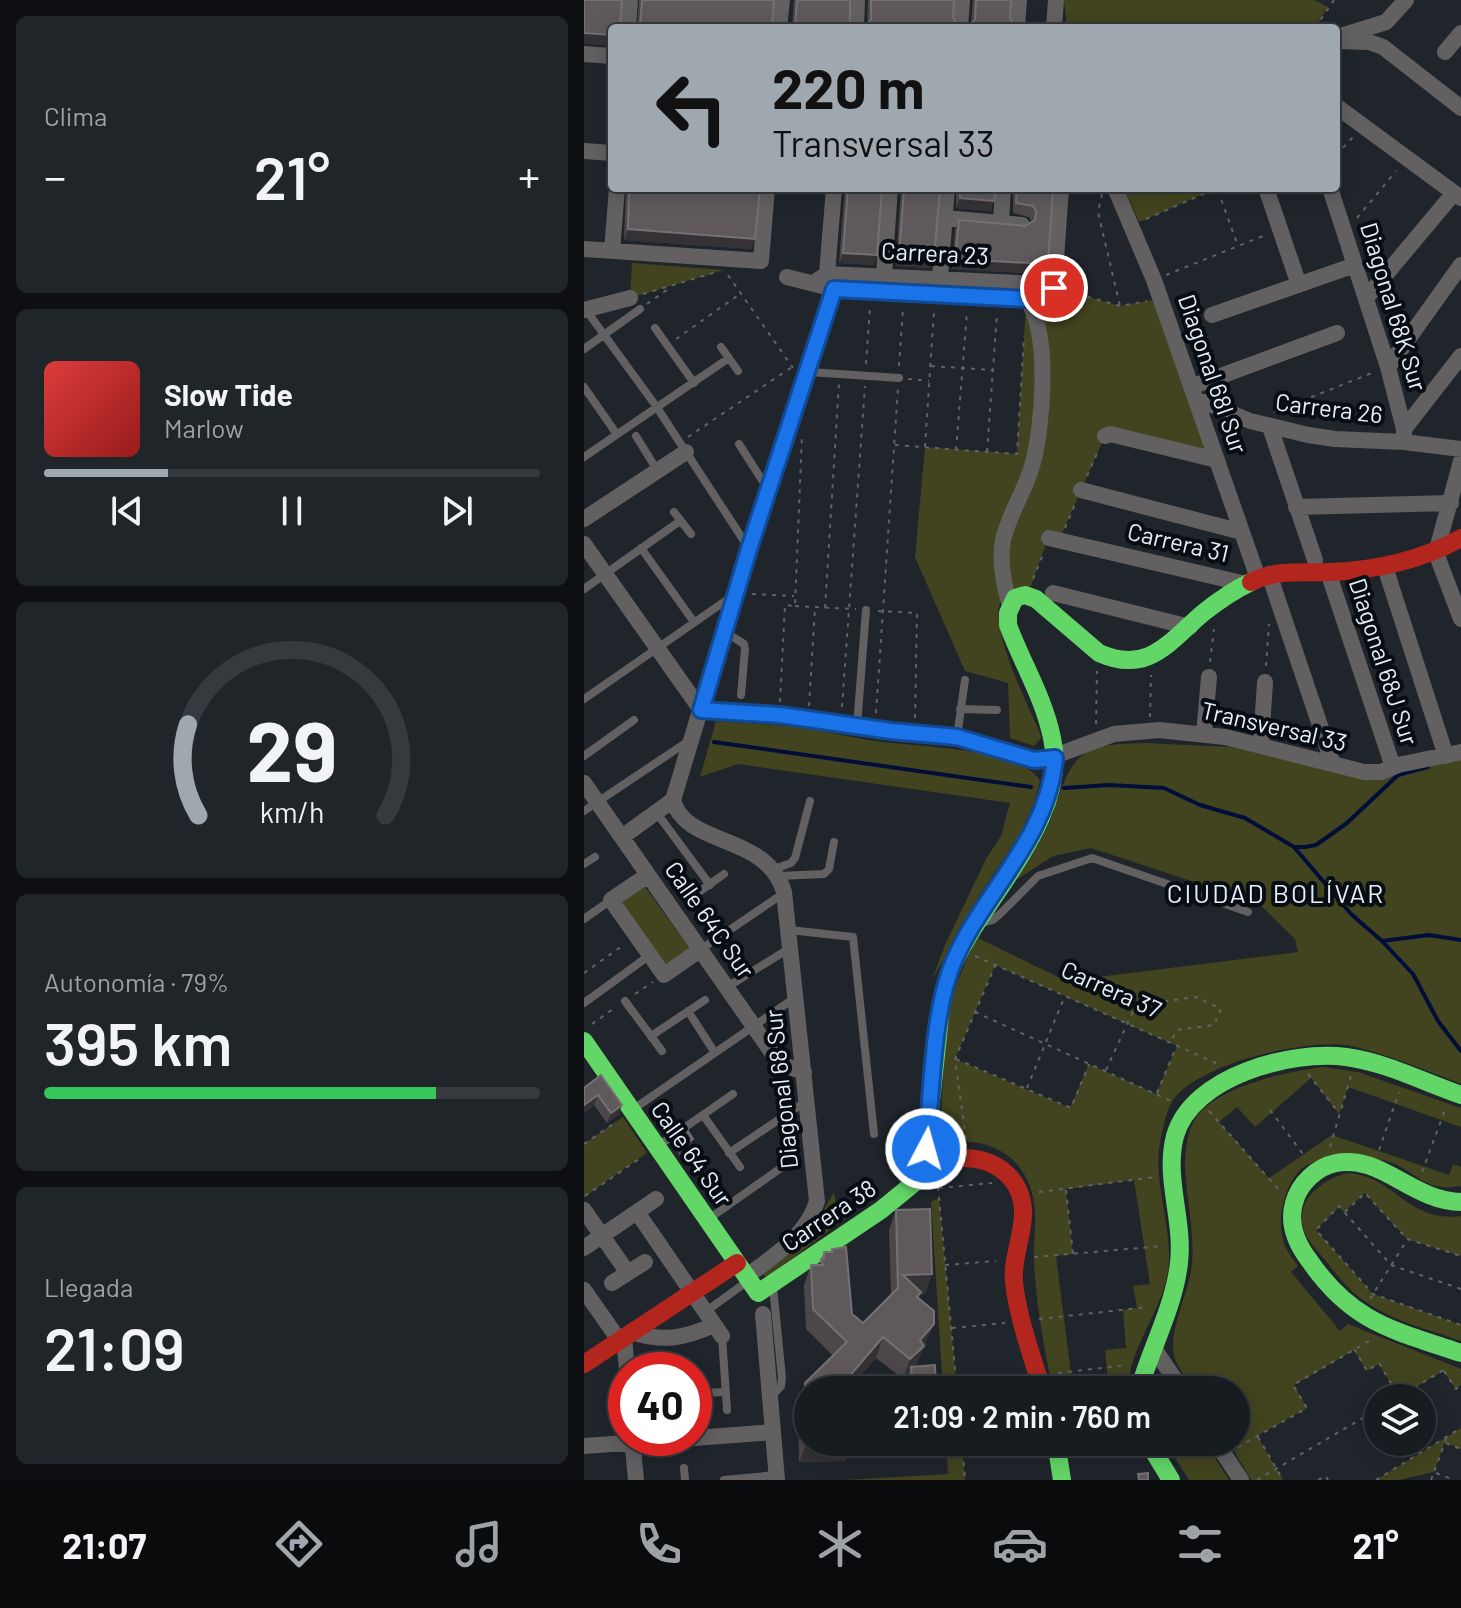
<!DOCTYPE html>
<html lang="es">
<meta charset="utf-8">
<style>
:root{--surface:#171c20;--page:#202529;--text:#f1f3f6;--muted:#9ea1a5;--line:#363a3e;--accent:#a0a8af}
body{margin:0;font-family:Barlow,sans-serif;background:var(--page);color:var(--text);height:100vh;display:flex;flex-direction:column;font-size:30px;white-space:nowrap}
*{box-sizing:border-box;margin:0}
p{font-size:26px;color:var(--muted)}
.icon{flex:none;width:44px;height:44px;fill:none;stroke:currentColor;stroke-width:2;stroke-linecap:round;stroke-linejoin:round}
.map{position:relative;flex:1;overflow:hidden}
.sheet{display:flex;flex-direction:column;gap:16px;padding:16px;background:#0d0f12;width:584px}
.sheet>*{flex:none}
.top-card{position:absolute;left:24px;top:24px;width:732px;height:168px;border-radius:8px;box-shadow:0 4px 20px #0003,0 0 0 2px var(--line);background:#a0a8af;color:#111;overflow:hidden}
.controls{position:absolute;left:780px;top:1384px;display:grid;gap:16px}
.controls a{display:grid;place-items:center;width:72px;height:72px;border-radius:50%;background:var(--surface);box-shadow:0 4px 20px #0003,0 0 0 2px var(--line);font-size:40px}
.speed{position:absolute;left:24px;top:1352px;display:flex;gap:16px;font-size:40px;font-weight:700;text-align:center}
.speed>*{display:grid;place-content:center;width:104px;height:104px;border-radius:50%;background:var(--surface);box-shadow:0 4px 20px #0003,0 0 0 2px var(--line);line-height:1}
.speed .limit{border:12px solid #d22;background:#fff;color:#111}
.pin{position:absolute;display:grid;place-items:center;width:68px;height:68px;color:#fff;margin:-34px;border:4px solid #fff;border-radius:50%;box-shadow:0 2px 8px #0007}
.me{position:absolute;width:88px;margin:-44px;rotate:6deg;stroke-linejoin:round;filter:drop-shadow(0 0 6px #0008)}
.turn{display:flex;align-items:center;gap:28px;height:168px;padding:0 32px;font-size:36px}
.turn .icon{width:104px;height:104px;stroke-width:2.5}
.turn b{display:block;font-size:56px;line-height:68px}
.big{font-size:60px;font-weight:600;line-height:1.1}
.sheet .card{flex:1;display:flex;flex-direction:column;justify-content:center;gap:12px;min-width:0;padding:0 28px;border-radius:12px;background:var(--page)}
.sheet .dial{align-items:center;gap:0}
.dial svg{height:208px;overflow:visible;fill:none;stroke:var(--line);stroke-width:7;stroke-linecap:round;text-anchor:middle}
.dial text{fill:var(--text);stroke:none}
.song{display:flex;align-items:center;gap:24px}
.cover{width:96px;height:96px;border-radius:12px;background:linear-gradient(135deg,hsl(0 70% 55%),hsl(0 70% 35%))}
.played{height:8px;border-radius:4px;background:linear-gradient(90deg,var(--accent) 25%,var(--line) 25%)}
.keys{display:flex;justify-content:space-around;direction:ltr}
.heat{display:flex;justify-content:space-between;align-items:center;font-size:44px;direction:ltr}
.charge{height:12px;border-radius:6px;background:linear-gradient(90deg,#34c759 79%,var(--line) 0)}
.trip{position:absolute;left:210px;top:1376px;width:456px;height:80px;border-radius:40px;background:var(--surface);box-shadow:0 4px 20px #0003,0 0 0 2px var(--line);font-weight:600;line-height:80px;text-align:center}
.tab-bar{display:flex;height:128px;justify-content:space-around;align-items:center;background:#090b0d;color:var(--muted)}
.tab-bar .icon{width:56px;height:56px}
.tab-bar .current{color:var(--accent)}
.tab-bar b{font-size:36px;color:var(--text)}
main{display:flex;flex:1;min-height:0}
.map>svg:first-child{display:block}
.green{fill:#42441f;fill-rule:evenodd}
.lines{fill:none;stroke-linecap:round;stroke-linejoin:round}
.stream{stroke:#030d39;stroke-width:4}
.path{stroke:#616365;stroke-width:2;stroke-dasharray:4 6;stroke-linecap:butt}
.lane{stroke:#626060;stroke-width:8}
.street{stroke:#626060;stroke-width:16}
.fast{stroke:#63d668;stroke-width:18}
.jam{stroke:#b3261e;stroke-width:18}
.wall{fill:#4e474a}
.shaded-wall{fill:#353236}
.building{fill:#5f595c;stroke:#747074;stroke-width:2}
.route-casing{stroke:#114b97;stroke-width:20}
.route{stroke:#1a73e8;stroke-width:14}
.labels{text-anchor:middle;stroke-width:8;stroke-linejoin:round;paint-order:stroke}
.street-label{font-size:24px;fill:#e6eef6;stroke:#080d13}
.neighbourhood-label{font-size:26px;letter-spacing:2px;fill:#e6eef6;stroke:#080d13}
</style>
<main>
<section class="sheet">
<div class="card"><p>Clima</p>
<div class="heat"><a>−</a><b class="big">21°</b><a>+</a></div>
</div>
<div class="card">
<div class="song"><i class="cover"></i><div><b>Slow Tide</b><p>Marlow</p></div></div>
<div class="played"></div>
<div class="keys"><svg class="icon" aria-label="previous" viewBox="0 0 24 24"><path d="M18 5L8 12l10 7zM5 5v14"/></svg><svg class="icon" aria-label="pause" viewBox="0 0 24 24"><path d="M8 5v14M16 5v14"/></svg><svg class="icon" aria-label="next" viewBox="0 0 24 24"><path d="M6 5l10 7-10 7zM19 5v14"/></svg></div>
</div>
<div class="card dial"><svg viewBox="0 0 100 80">
<path d="M14 69A42 42 0 1 1 86 69"/>
<path d="M14 69A42 42 0 0 1 10 34" stroke="#a0a8af"/>
<text x="50" y="56" font-size="32" font-weight="700">29</text>
<text x="50" y="72" font-size="11">km/h</text>
</svg></div>
<div class="card"><p>Autonomía · 79%</p><b class="big">395 km</b><div class="charge"></div></div>
<div class="card"><p>Llegada</p><b class="big">21:09</b></div>
</section>
<div class="map">
<svg width="877" height="1480" viewBox="0 0 877 1480">
<rect width="100%" height="100%" fill="#1f252b"/>
<path class="green" d="M480,0H730L744,7L731,28H483Z
M540,188H633L555,222Z
M48,263L140,270L46,298Z
M476,289L536,306L569,300L624,458L521,436L475,540L464,538L447,586C439,589 425,592 419,598C400,618 446,710 456,733L457,738L450,746L426,738L424,683L381,671L331,557L341,447L433,454L442,305L476,306Z
M132,721C163,724 195,724 225,729C250,733 274,739 298,742C332,746 440,749 456,781L450,803L436,834L395,896L348,980L361,945L402,859L417,836L426,803L154,764L116,777Z
M560,743L647,747L765,774L877,753V1084C842,1070 805,1055 768,1046C727,1037 610,1064 588,1102C581,1113 579,1130 576,1143C568,1184 592,1236 583,1276C575,1316 545,1348 544,1390H525L521,1350L542,1348L539,1310L553,1308L549,1286L566,1284L550,1180L482,1189L489,1254L472,1256L489,1390H469C460,1348 452,1304 450,1261C449,1245 452,1228 451,1212C448,1158 406,1133 356,1144L360,1054L365,1002L392,937L482,981L714,952L711,939L674,903L507,848L469,856L432,880C444,862 455,845 464,826C473,807 480,767 500,754C517,743 541,744 560,743ZM411,965L593,1046L572,1094L505,1064L486,1108L371,1059Z
M59,884L106,949L81,967L34,902Z
M739,1067L774,1072L877,1108V1127L764,1087L755,1114L727,1078L671,1127L653,1107L635,1122L685,1178L748,1135L865,1175L869,1164L877,1167V1186C836,1194 828,1164 797,1160C785,1158 739,1160 728,1163C703,1170 692,1218 699,1239C701,1249 708,1258 714,1266L707,1272L756,1331L764,1324L877,1369V1385L872,1389L859,1371L815,1397L795,1364L783,1371L770,1350L710,1385L723,1408L673,1436L699,1480H667L645,1442H652V1390H611C604,1380 595,1370 591,1359C582,1334 606,1291 608,1264C611,1232 602,1198 601,1166C601,1151 603,1132 611,1119C632,1086 702,1072 739,1067Z
M39,1117L63,1153L0,1197V1144Z
M763,1173C811,1175 822,1223 877,1216V1256L823,1239L781,1193L760,1212L755,1207L732,1230L789,1294L877,1325V1341C847,1330 811,1322 785,1304C769,1295 756,1279 745,1265C737,1254 724,1243 720,1230C710,1200 738,1180 763,1173Z
M250,1192L254,1215H266L182,1278L177,1271L228,1230Z
M355,1198L373,1390H359L347,1202Z
M877,1428V1449L861,1442L850,1472L815,1480H792Z
M362,1442H378L381,1480H263L364,1474Z
M581,1442H621L645,1480H605Z"/>
<g class="lines">
<path class="stream" d="M130,742L447,787
M480,788L525,785L580,788L616,805L661,818L710,847H721L732,845L763,823L814,775L844,767
M710,847L767,914L798,941L829,974L854,1021L877,1051
M798,941L845,935L877,940"/>
<path class="path" d="M731,28L750,0
M752,155L770,136
M518,194L514,212L536,306
M773,218L812,171
M562,219L633,188L654,246
M144,275L209,368
M582,275L684,234
M484,291L536,306L563,301
M59,294L129,273
M63,304L87,287
M603,324L616,320
M92,339L156,294
M282,364L286,307
M315,366L319,309
M347,366L408,370
M324,379L345,381
M690,412L788,373
M104,437L208,367
M311,445L433,454L440,336
M341,447L350,311
M372,450L383,312
M403,452L413,314
M503,476L515,449
M481,528L491,504
M449,579L460,552
M168,594L210,596
M211,606L272,609
M241,608L255,383
M294,611L333,613L331,720
M626,662L630,629
M682,666L685,624
M196,702L201,605L211,606L218,435
M225,706L231,608
M258,707L281,386
M292,713L314,388
M566,717L567,675
M512,724L513,671
M391,956L634,1064
M0,973L41,944
M51,994L69,982
M391,1012L587,1101
M8,1024L32,1007
M372,1059L487,1108L505,1064
M522,1070L552,1005L612,997L637,1009L630,1025L593,1030L586,1043
M724,1074L755,1113
M443,1088L480,998
M573,1093L592,1047
M686,1110L722,1158
M625,1111L695,1190
M382,1139L371,1059L411,966
M0,1144L32,1122
M746,1147L767,1076
M795,1150L815,1092
M838,1172L862,1107
M354,1187L373,1390
M355,1188L408,1183
M482,1190L489,1254
M455,1192L571,1177
M1,1196L58,1157
M761,1212L781,1193L823,1239L877,1256
M450,1257L579,1246
M361,1265L412,1261
M877,1289L807,1265L755,1206L732,1230L789,1294L877,1325
M786,1299L823,1240
M455,1319L564,1307
M368,1328L421,1323
M770,1349L783,1371L795,1363L815,1397
M860,1371L872,1389L877,1385
M474,1373L543,1365
M374,1386L435,1378
M813,1398L863,1368
M674,1437L699,1480
M378,1442L381,1480
M862,1443L877,1449
M378,1447L421,1442
M654,1447L723,1408L709,1385L785,1341
M852,1473L870,1480
M673,1480L794,1409
M734,1480L742,1476L744,1480
M792,1480L877,1428
M847,1480L863,1437"/>
<path class="lane" d="M2,310L72,406L164,547
M71,328L110,383
M137,347L154,371
M0,349L56,309
M225,372L315,378
M0,387L32,433
M52,436L73,470
M155,444L185,491
M0,457L145,358
M90,512L107,534
M57,548L110,622
M0,589L96,521
M141,632L160,644L161,649L157,695
M0,699L147,597
M376,709L413,710
M273,726L282,610
M373,737L381,680
M0,756L50,720
M0,811L103,742
M72,812L126,885
M0,864L11,857
M190,869L207,863L211,858L226,801
M195,876L240,874L245,869L250,842
M112,894L140,874
M0,919L27,900
M398,923L409,920L417,913L454,876L508,858L664,912
M205,930L269,937L290,1134
M116,950L200,893
M143,987L206,948
M41,1001L78,1051
M0,1003L66,955
M104,1011L131,1053
M67,1036L121,1000
M48,1110L212,997
M119,1115L156,1167
M74,1146L149,1094
M145,1153L221,1102
M126,1218L211,1158
M121,1312L157,1286
M138,1336L143,1410
M110,1393L142,1392
M187,1397L197,1386L198,1378L189,1287
M100,1468L101,1480
M140,1480L192,1475"/>
<path class="street" d="M44,28L46,0
M195,28L198,0
M272,28L273,0
M376,28L378,0
M433,28L435,0
M470,28L472,0
M760,35L802,22L822,0
M752,41L785,42L799,47L877,108
M861,52L877,33
M0,54L28,56
M752,106L877,198
M0,151L28,153
M531,188L570,280L674,578
M682,188L715,285
M746,188L804,367L820,429V442
M361,218L438,225
M417,223L419,188
M0,249L177,261L183,188
M28,251L33,188
M300,274L306,188
M203,277L250,289L442,299L461,297L470,288
M356,278L363,188
M231,282L243,274L455,284L470,288
M247,282L243,274L250,188
M470,288L477,188
M782,298L870,193
M0,310L46,298
M628,315L771,265
M804,367L877,265
M607,387L753,333
M612,401L621,402L666,421L724,435L751,439L820,442L877,449
M686,427L731,560
M820,429L877,356
M521,436L526,434L633,460
M877,461L852,553L877,619
M497,490L658,532
M712,507L867,503
M0,519L102,452
M465,538L662,584
M0,544L117,710L196,715L307,731L373,737L457,761L530,734L575,730L641,737L780,772H797L814,765L877,752
M801,567L862,756
M744,572L809,767
M685,574L749,764
M469,593L606,627
M426,606C420,586 415,561 419,540C425,514 441,491 448,466C459,429 467,329 442,299
M620,734L625,677
M677,745L681,682
M0,783L196,1064L220,1072
M89,800C102,848 182,832 200,892L233,1201C223,1236 189,1256 162,1277
M89,800L165,549L250,289
M38,837L89,800
M64,875L27,900L80,975L116,950
M0,1210L44,1273
M53,1212L138,1336
M0,1248L72,1199
M28,1283L61,1262
M0,1290L35,1340
M179,1314L193,1480
M47,1332C80,1342 98,1339 130,1325
M40,1337L43,1370
M569,1347L598,1390
M48,1438L52,1480
M110,1438L189,1432
M632,1442L657,1480
M0,1446L109,1438"/>
<path class="fast" d="M0,1041L174,1293L297,1210L346,1170L368,1159
M339,1175C344,1129 349,1083 354,1036C356,1016 357,996 364,977C392,902 487,822 468,738C460,698 438,663 424,625V613L431,598L441,595L452,599L515,653C564,675 585,642 619,613C634,601 650,590 667,582
M877,1202C828,1201 797,1154 752,1163C732,1167 715,1184 710,1203C704,1224 713,1244 725,1260C768,1323 809,1330 877,1353
M555,1390C567,1348 590,1307 595,1263C600,1220 580,1178 591,1136C608,1076 707,1050 762,1057C801,1062 839,1082 877,1095
M472,1442L478,1480
M564,1442L587,1480"/>
<path class="jam" d="M667,582C692,569 719,573 746,572C793,570 836,561 877,538
M368,1159C405,1153 440,1175 439,1215C438,1239 428,1259 430,1282C434,1319 448,1355 458,1390
M0,1364L153,1263"/>
</g>
<path class="wall" d="M55,0H190L188,28H53Z
M210,0H266V22L275,28H208Z
M284,0H370L282,27L283,25Z
M389,0H427L426,17L385,27L387,24Z
M42,188H176L171,239L167,249L40,240Z
M261,188H298L293,255L290,265L255,263Z
M317,188H356L346,268L312,266Z
M372,188H412L407,211L372,208Z
M429,188H469L464,264L460,274L368,269L371,230L375,220L441,226L448,222L445,217L429,213Z
M0,1088L38,1105L34,1115L23,1123L10,1105L0,1113Z
M92,1134L106,1149L96,1156L88,1144Z
M312,1210L348,1274L341,1294L336,1295L335,1298L342,1344L339,1348L332,1366L352,1390H322V1382L325,1373L319,1379L292,1358L268,1385L224,1442H268L261,1461L215,1462L214,1404L221,1383L249,1356L222,1329L220,1285L227,1265H235L240,1252H247L248,1249L268,1314L279,1323L307,1295L305,1230Z"/>
<path class="shaded-wall" d="M0,33L28,35V46L0,44Z
M376,198L410,201L407,211L372,208Z
M44,229L171,239L167,249L40,240Z
M259,253L293,255L290,265L255,263Z
M315,256L350,258L346,268L312,266Z
M371,259L464,264L460,274L368,269Z
M14,1095L10,1105L0,1113V1105Z
M38,1105L34,1115L23,1123L27,1113Z
M109,1139L106,1149L96,1156L100,1145Z
M348,1274L341,1294L336,1295L330,1312L319,1275Z
M350,1324L332,1366L327,1367L325,1373L319,1379L326,1359L336,1340Z
M299,1337L292,1358L263,1390L268,1373Z
M223,1442H268L261,1461L215,1462Z
M326,1442H349V1443L325,1444Z"/>
<path class="building" d="M0,0H38L36,28H28V35L0,33Z
M58,0H190L188,28H56Z
M213,0H266V22L275,28H211Z
M287,0H370L369,18L373,26L377,28H278L282,27L287,19Z
M392,0H427L426,17L429,28H381L385,27L391,19Z
M45,188H176L171,239L44,229Z
M264,188H298L293,255L259,253Z
M320,188H356L350,258L315,256Z
M376,188H412L410,201L376,198Z
M433,188H469L464,264L371,259L375,220L441,226L451,220L452,211L449,206L432,203Z
M17,1075L38,1105L27,1113L14,1095L0,1105V1088Z
M102,1128L109,1139L100,1145L92,1134Z
M346,1209L348,1274L319,1275L337,1292L333,1297L350,1311V1324L336,1340L340,1346L326,1359L299,1337L268,1373V1390H224V1442H223L221,1383L263,1342L229,1309L227,1265H239L237,1259L240,1258V1252H248V1249L262,1247L268,1314L279,1323L314,1288L312,1210Z
M351,1365L352,1390H329L327,1367Z
M564,1473V1480H555L554,1474Z"/>
<g class="lines">
<g class="route-casing">
<path id="route" d="M342,1149C348,1093 348,1014 369,963C399,892 464,839 471,758L450,760L373,737L307,731L196,715L117,710L165,549L250,289L442,299L461,297L470,288"/>
</g>
<use href="#route" class="route"/>
</g>
<g class="labels">
<g class="street-label">
<text transform="translate(351 254) rotate(3)" y="8">Carrera 23</text>
<text transform="translate(809 307) rotate(73)" y="8">Diagonal 68K Sur</text>
<text transform="translate(628 374) rotate(71)" y="8">Diagonal 68I Sur</text>
<text transform="translate(745 409) rotate(7)" y="8">Carrera 26</text>
<text transform="translate(594 543) rotate(13)" y="8">Carrera 31</text>
<text transform="translate(799 662) rotate(72)" y="8">Diagonal 68J Sur</text>
<text transform="translate(690 727) rotate(13)" y="8">Transversal 33</text>
<text transform="translate(125 920) rotate(55)" y="8">Calle 64C Sur</text>
<text transform="translate(527 990) rotate(24)" y="8">Carrera 37</text>
<text transform="translate(198 1089) rotate(-96)" y="8">Diagonal 68 Sur</text>
<text transform="translate(107 1154) rotate(55)" y="8">Calle 64 Sur</text>
<text transform="translate(245 1216) rotate(-34)" y="8">Carrera 38</text>
</g>
<g class="neighbourhood-label">
<text x="692" y="903">CIUDAD BOLÍVAR</text>
</g>
</g>
</svg>
<div class="controls">
<a><svg class="icon" aria-label="layers" viewBox="0 0 24 24"><path d="M12 4l9 5-9 5-9-5zM3 14l9 5 9-5"/></svg></a>
</div>
<div class="speed"><div class="limit">40</div></div>
<div class="pin" style="left:470px;top:288px;background:#d93025"><svg class="icon" aria-label="arrive" viewBox="0 0 24 24"><path d="M6 21V4h12l-3 4 3 4H6"/></svg></div>
<svg class="me" style="left:342px;top:1149px" viewBox="-20 -20 40 40"><circle r="17" fill="#1a73e8" stroke="#fff" stroke-width="3"/><path d="M0-11L8 9 0 5-8 9z" fill="#fff"/></svg>
<div class="trip">21:09 · 2 min · 760 m</div>
<div class="top-card">
<div class="turn"><svg class="icon" aria-label="left" viewBox="0 0 24 24"><path d="M17 20v-9H6M10 6l-5 5 5 5"/></svg><div><b>220 m</b>Transversal 33</div></div>
</div>
</div>
</main>
<nav class="tab-bar">
<b>21:07</b>
<svg class="icon current" aria-label="directions" viewBox="0 0 24 24"><path d="M12 3l9 9-9 9-9-9zM9 14v-3h6M13 9l2 2-2 2"/></svg>
<svg class="icon" aria-label="music" viewBox="0 0 24 24"><path d="M9 18V5l10-2v13"/><circle cx="6" cy="18" r="3"/><circle cx="16" cy="16" r="3"/></svg>
<svg class="icon" aria-label="phone" viewBox="0 0 24 24"><path d="M5 4h4l2 5-3 2q2 4 5 5l2-3 5 2v4C11 20 4 13 5 4z"/></svg>
<svg class="icon" aria-label="climate" viewBox="0 0 24 24"><path d="M12 3v18M4 7l16 10M4 17L20 7"/></svg>
<svg class="icon" aria-label="car" viewBox="0 0 24 24"><path d="M5 17H2v-5l4-1 3-4h7l3 4 3 1v5h-3M9 17h6M6 11h13"/><circle cx="7" cy="17" r="2"/><circle cx="17" cy="17" r="2"/></svg>
<svg class="icon" aria-label="filters" viewBox="0 0 24 24"><path d="M4 7h16M4 17h16"/><circle cx="9" cy="7" r="2"/><circle cx="15" cy="17" r="2"/></svg>
<b>21°</b>
</nav>
